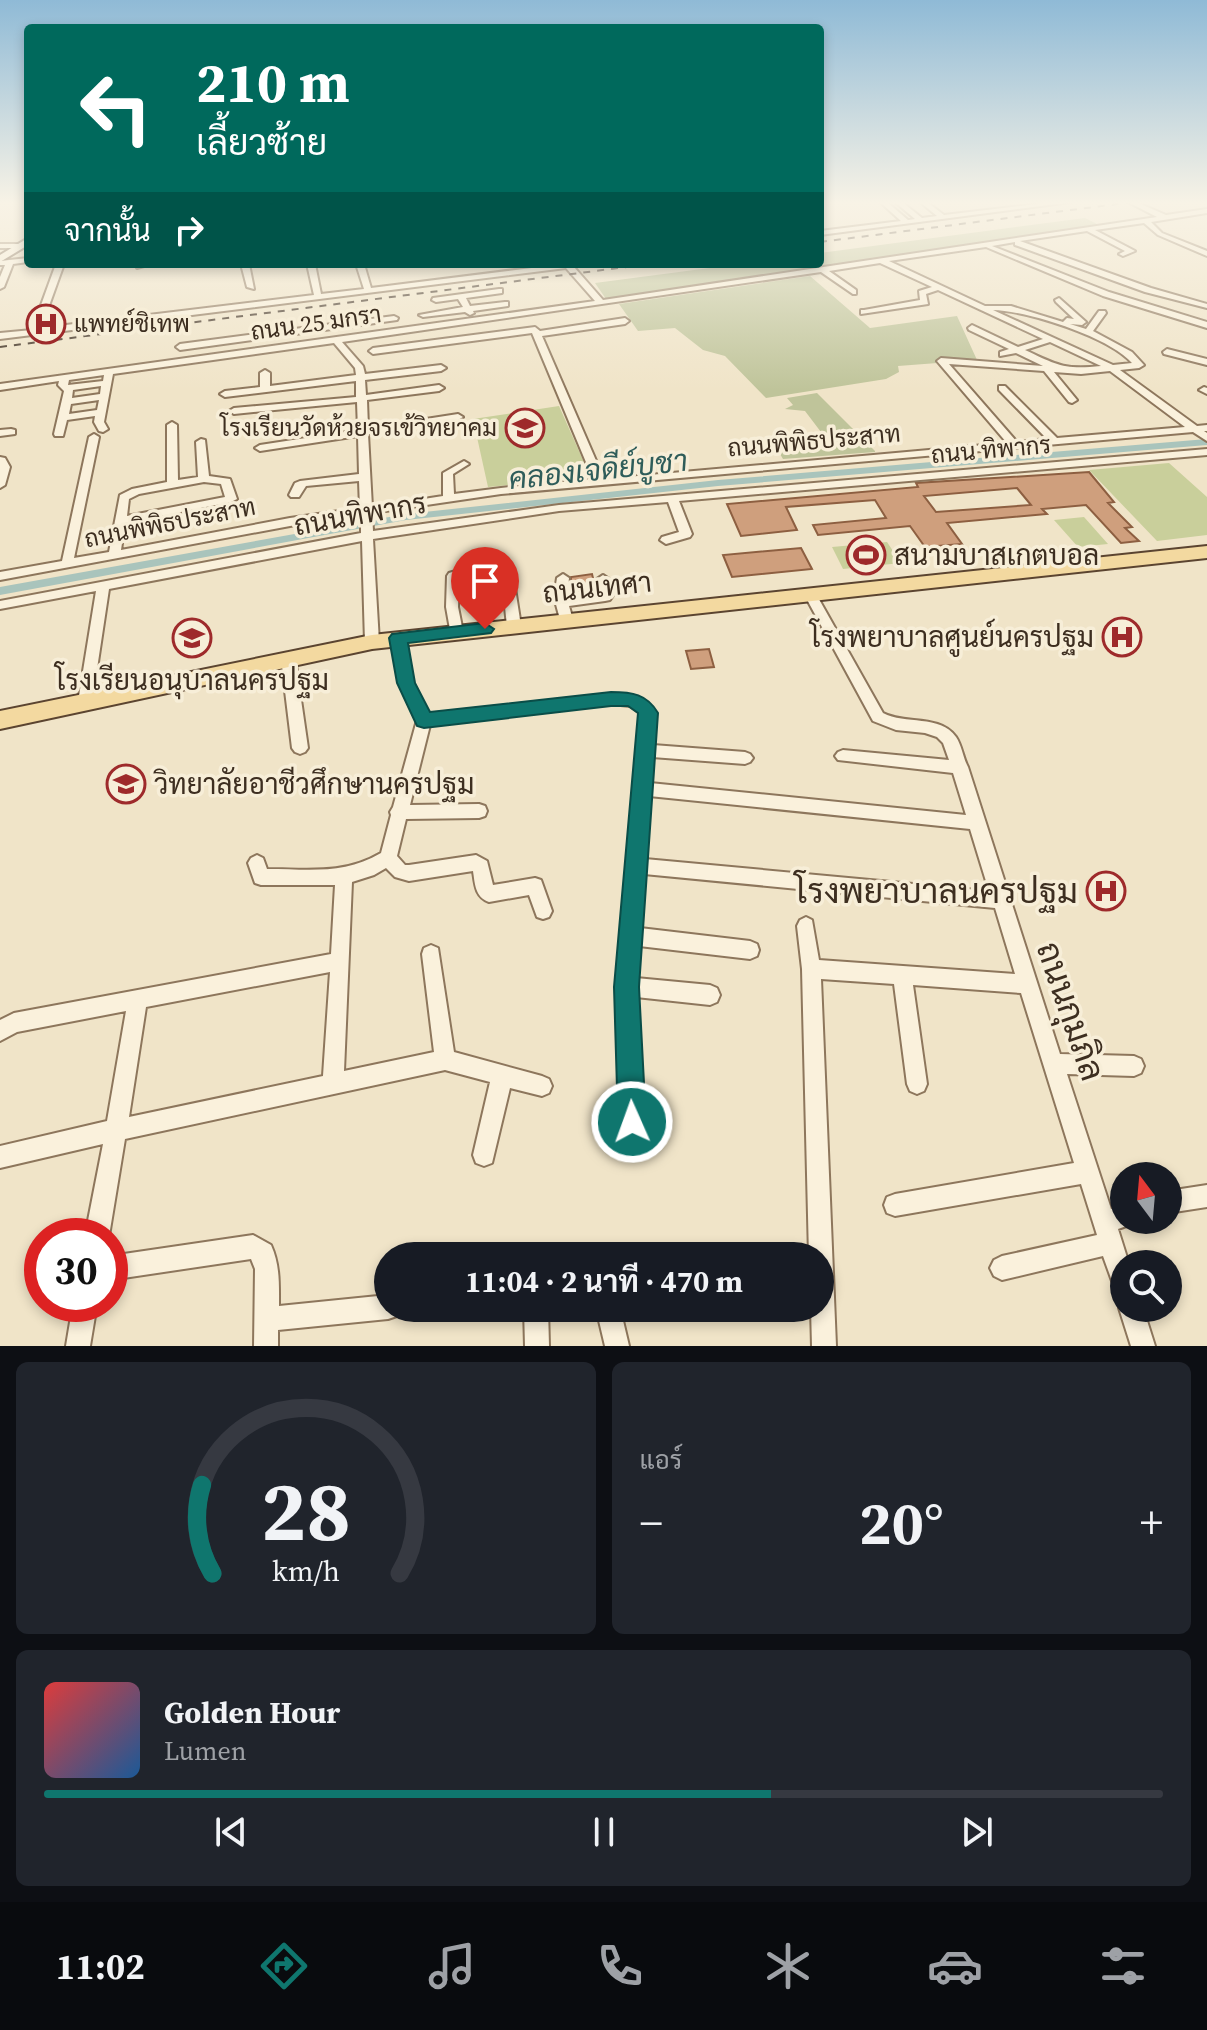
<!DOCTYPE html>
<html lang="th">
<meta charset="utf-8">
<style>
:root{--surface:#171b24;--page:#20242c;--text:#f1f3f6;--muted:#9ea1a6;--line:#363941;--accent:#0f766e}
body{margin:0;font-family:"Source Serif 4",Sarabun,serif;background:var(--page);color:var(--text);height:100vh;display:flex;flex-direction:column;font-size:30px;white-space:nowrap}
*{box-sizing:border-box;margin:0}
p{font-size:26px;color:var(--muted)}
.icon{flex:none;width:44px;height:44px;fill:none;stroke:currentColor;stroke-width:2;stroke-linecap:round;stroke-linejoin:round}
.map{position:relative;height:1346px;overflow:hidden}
.details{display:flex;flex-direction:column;gap:16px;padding:16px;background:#0d0f14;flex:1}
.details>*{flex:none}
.guide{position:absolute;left:24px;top:24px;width:800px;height:244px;border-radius:8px;box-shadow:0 4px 12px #0003;background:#00695c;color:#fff;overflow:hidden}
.needle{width:52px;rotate:344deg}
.tools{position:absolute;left:1110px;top:1162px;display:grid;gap:16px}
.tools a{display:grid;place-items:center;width:72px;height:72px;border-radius:50%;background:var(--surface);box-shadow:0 4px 12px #0003;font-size:40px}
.speed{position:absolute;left:24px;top:1218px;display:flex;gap:16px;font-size:40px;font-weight:700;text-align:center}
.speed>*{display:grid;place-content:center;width:104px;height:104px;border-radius:50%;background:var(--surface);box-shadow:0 4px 12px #0003;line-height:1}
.speed .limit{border:12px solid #d22;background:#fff;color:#111}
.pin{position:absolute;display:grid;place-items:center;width:68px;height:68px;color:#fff;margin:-82px -34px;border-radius:50% 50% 50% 0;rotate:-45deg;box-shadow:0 0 8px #0007}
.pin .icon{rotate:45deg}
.me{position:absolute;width:88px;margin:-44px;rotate:358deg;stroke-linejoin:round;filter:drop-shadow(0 0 6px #0008)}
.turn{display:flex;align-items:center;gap:28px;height:168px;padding:0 40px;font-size:36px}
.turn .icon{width:104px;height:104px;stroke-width:2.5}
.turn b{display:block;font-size:56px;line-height:68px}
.then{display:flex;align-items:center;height:76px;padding:0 40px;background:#0003;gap:16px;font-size:30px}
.big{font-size:60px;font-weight:700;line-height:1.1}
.details .tile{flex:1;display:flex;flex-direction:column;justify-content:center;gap:12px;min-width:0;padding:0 28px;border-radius:12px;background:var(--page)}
.details .dial{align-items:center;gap:0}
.dial svg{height:208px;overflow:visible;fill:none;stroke:var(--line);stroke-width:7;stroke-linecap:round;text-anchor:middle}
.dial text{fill:var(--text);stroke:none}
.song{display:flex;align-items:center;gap:24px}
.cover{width:96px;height:96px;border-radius:12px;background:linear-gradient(135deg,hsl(0 70% 55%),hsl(210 70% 35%))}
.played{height:8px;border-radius:4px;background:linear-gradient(90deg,var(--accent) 65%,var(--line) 65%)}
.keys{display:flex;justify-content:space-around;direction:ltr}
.heat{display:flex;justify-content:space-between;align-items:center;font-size:44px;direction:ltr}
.details .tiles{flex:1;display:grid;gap:16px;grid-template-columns:1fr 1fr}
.tile:last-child{grid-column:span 2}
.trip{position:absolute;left:374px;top:1242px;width:460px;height:80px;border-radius:40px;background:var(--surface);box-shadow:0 4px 12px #0003;font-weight:700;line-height:80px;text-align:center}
.tabs{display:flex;height:128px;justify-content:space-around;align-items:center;background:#090b0e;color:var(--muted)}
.tabs .icon{width:56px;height:56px}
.tabs .selected{color:var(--accent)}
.tabs b{font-size:36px;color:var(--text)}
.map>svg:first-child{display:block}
.green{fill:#c9cf9b}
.cemetery{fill:#bfc49a}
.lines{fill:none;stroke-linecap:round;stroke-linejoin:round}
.canal{fill:#a9c4bc;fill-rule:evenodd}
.building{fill:#cf9f7d;stroke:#8d5f41;stroke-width:2;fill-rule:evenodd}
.street-casing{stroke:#8d765c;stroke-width:4}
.secondary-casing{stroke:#6f573f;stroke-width:4}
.primary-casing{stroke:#5b4430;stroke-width:4}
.street{fill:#faf1dc;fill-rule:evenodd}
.secondary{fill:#faf1dc;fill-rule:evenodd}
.primary{fill:#f3d9a0;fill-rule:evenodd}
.rail{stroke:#3d2e20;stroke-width:2;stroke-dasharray:7 7;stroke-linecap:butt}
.route{fill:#0f766e;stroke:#0a4d48;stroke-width:2}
.labels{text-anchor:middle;stroke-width:7;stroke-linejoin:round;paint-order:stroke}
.far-street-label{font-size:24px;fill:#3d2e20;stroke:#f7eed8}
.far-poi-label{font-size:24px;fill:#3d2e20;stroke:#f7eed8;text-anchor:start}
.street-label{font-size:28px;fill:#3d2e20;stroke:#f7eed8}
.poi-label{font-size:28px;fill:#3d2e20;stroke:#f7eed8;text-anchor:start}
.water-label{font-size:30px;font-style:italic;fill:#2f5d5a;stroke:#f7eed8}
.near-poi-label{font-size:34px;fill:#3d2e20;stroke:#f7eed8;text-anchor:end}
.near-street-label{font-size:34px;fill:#3d2e20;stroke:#f7eed8}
</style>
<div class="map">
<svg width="1207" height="1346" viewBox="0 0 1207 1346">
<rect width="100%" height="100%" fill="#f0e4c8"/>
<path class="green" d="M559,406L591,478L488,487L473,419Z
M1169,463L1207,497V535L1157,541L1089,470Z
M1084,517L1108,544L1078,547L1054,520Z
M887,542L901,563L843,569L832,547Z"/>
<path class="cemetery" d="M1085,218L1105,228L606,299L595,283L740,264H820V253Z
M810,276L870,328L957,316L977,360L898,366L899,372L886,379L766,398L725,356L703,350L675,328L638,331L619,304Z
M817,393L875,451V452L783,459L774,444L824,436L805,411L785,409L793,405L787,398Z"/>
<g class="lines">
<path class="canal" d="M1207,439V445L718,486L406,520L0,595V587L406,514L718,480Z"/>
</g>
<path class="building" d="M1089,472L1114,502L1108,503L1132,527L1125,528L1139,541L1121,543L1086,505L1042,509L1047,514L947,523L962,544L925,547L910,526L818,535L813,525L886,518L875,500L786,507L797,530L741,536L727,504L918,487L916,483ZM1017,488L1031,505L936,512L924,496Z
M801,548L812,569L732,577L723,555Z
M592,574L596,591L570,594L571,577Z
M709,649L714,667L691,669L686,651Z"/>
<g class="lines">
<g class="street-casing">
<path id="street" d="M880,202H887L908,220L915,219L895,202H902L922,218L937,216L920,202H927L944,215L1053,202H1071L820,235V231L901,221Z
M1128,202H1136L1166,215L1207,209V213L1151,222L1162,233L1207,251V256L1158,235L1144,223L1095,230L1135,251L1123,256L1119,254L1125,251L1087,231L1020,241L1151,288L1207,304V308L1145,292L1015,245V242L992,246L1109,292L1207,322V328L1103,296L986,247L889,261L985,306H1011L1063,322L1067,318L1074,319L1056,302L1055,300L1059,298L1086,322L1082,325L1070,324L1086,329L1099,311H1105L1106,313L1093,331L1132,352L1144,365L1139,368L1120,370L1197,426L1207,425V431H1204L1207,433V441L1193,432L501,494L372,513L373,531L559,505L1207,449V455L679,501L692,534L690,537L666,544L660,540L662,537L679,532L668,502L559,511L373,539L379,642L372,647L365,642L362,541L109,589L92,702L90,706H80L78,702L96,591L0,609V601L361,533V515L290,526L0,580V572L62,561L89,437L94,434L99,437L74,558L109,552L120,495L132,489L167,482V425L172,422L177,425L178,480L198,477L196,442L201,439L205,440L209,476L230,479L237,499L231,502L125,523L121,550L290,518L360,508L359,481L306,486L299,497H291L289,495L295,483L300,481L359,474L358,436L260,451L255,448L260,445L358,430L357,402L234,414L229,411L234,408L356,397V381L225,397L220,394L225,391L260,387V373L265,370L270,373V386L356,375L355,368L334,343L113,374L104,422L108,429L103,432L99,431L94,422L95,416L67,420L63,436H55L54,434L64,391L58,385L59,381L0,390V384L595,301L566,268L0,339V333L32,330L56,264H64L41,328L314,295L307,264H315L321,294L364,289L356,264H364L371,288L563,264H585L574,267L603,300L1157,217ZM880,263L932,287L919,291L920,300L864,310H861V314L928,304L926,294L938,290L1043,339L1018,347L972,325L968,328L969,330L1009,349L1000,352V356L1016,353L1043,366L941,358L937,361L1007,443L604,479L542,336L625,324L629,321L625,318L540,331L535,327L373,348L369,351L373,354L532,333L593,479L501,488L454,494L453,474L469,464L464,461L443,473V496L372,507L368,434L458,420L463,417L458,414L368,428L367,400L439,391L444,388L439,385L366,395L365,380L441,371L446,368L441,365L365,374L363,366L342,342L821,272L853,294H856V290L829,271ZM993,310C1028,311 1109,337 1132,363L1113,365ZM1050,342L1101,366C1064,370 1057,365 1025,350ZM949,364L1044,371L1069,402L1072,403L1077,400L1054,372L1081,374L1110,371L1185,427L1057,438L1005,386H999V390L1047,439L1017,442ZM104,375L103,381L68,385L69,380ZM101,386L100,394L72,398L73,390ZM99,400L97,410L69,414L71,404ZM204,482L221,484L225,497L127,516L129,499L139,494Z
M0,244H20L24,246L20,248H0Z
M28,258V262L13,264L4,287L0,289V277L5,265H0V261Z
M136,264H144V266L137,268Z
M241,264H249L254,289L247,287Z
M499,289H502V293L466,298L470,306L505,302H508V306L473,311L474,313L470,315L465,312L423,317L419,315L463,307L458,299L436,302L432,300L433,298Z
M394,316L398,318L397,320L180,350L176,347L180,344Z
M1167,349L1207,359V365L1164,354L1163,352Z
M1204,387L1207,388V394L1199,390Z
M11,429L15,430V434L0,436V430Z
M0,457L5,458L10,467L5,485L0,488Z
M489,561L495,565L493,568L459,578L458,607L463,632L461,635H451L446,607L447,576L449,573Z
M563,574L569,578L567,598L601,593L597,579L603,575L609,579L614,594L610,600L605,601L569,606L573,620L571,623H561L554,597L557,578Z
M509,584L515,588L521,626L514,631L507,626L503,588Z
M810,590L816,594L883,713C905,725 940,714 956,737C962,746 963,758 968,767L1060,1054L1134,1056L1141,1059L1144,1066L1141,1073L1134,1076L1067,1074L1111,1209L1124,1205V1220H1134L1132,1224L1118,1229L1129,1264H1124V1296L1116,1292L1103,1256L1002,1280L994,1276L990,1268L994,1260L1002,1256L1097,1235L1081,1184L895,1216L887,1213L884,1205L887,1197L895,1194L1074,1163L1021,993L913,985L927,1084L924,1091L917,1094L910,1091L907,1084L894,984L821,979L836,1346H812L811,1308H820V1256H809L802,969L797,926L800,920L806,917L812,920L819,960L1015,974L995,908L644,874L640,928L750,941L757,944L759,950L757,956L750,959L639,946L636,978L710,985L717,988L720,995L717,1002L710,1005L636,997L643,1122L639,1129L632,1133L625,1129L621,1122L616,987L641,714L630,706L611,704L430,725L410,805L479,804L485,806L487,811L485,816L479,818L406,819L397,856L405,865H409L476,855L487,861L493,885L535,878L541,880L552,911L549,917L543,919L537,917L529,895L489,902C475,897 475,884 473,871L409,881L395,877L386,868L374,875L352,882L344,1071L434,1052L422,954L424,948L431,945L438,948L454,1052L542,1076L549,1079L552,1086L549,1093L542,1096L510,1088L492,1163L484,1166L476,1163L473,1155L490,1082L445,1070L125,1139L109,1236H85L103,1144L0,1168V1146L107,1121L126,1011L17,1032L0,1041V1020L14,1013L331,954L335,885H261L255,883L248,863L251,858L257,855L263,858L267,869C309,869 344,875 381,853L391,815L390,812L393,807L417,720L399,683L391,638L393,635L398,633L405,638L413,683L428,714L611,694C630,694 645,696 655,713L653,745L745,752L750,754L753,758L750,762L745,764L652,757L650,783L966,815L953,773L838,760L835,756L838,752L843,750L949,760L943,743L937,737L925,733L896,730L873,721L804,594ZM649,796L970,829L989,891L645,859ZM330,972L323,1076L129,1117L146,1007Z
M288,653L295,658L308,748L305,752L300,754L295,752L292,748L281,658Z
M1207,1185V1207L1168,1213V1191Z
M253,1235L271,1245C280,1265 279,1284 279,1306L388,1295V1308H400L397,1316L388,1319L278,1330V1346H254L255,1269L251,1259L110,1280V1256Z
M1122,1299L1124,1308H1143L1155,1346H1131L1119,1308Z
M73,1304H97L90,1346H66Z
M524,1308H548L549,1346H525Z
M596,1308H620L629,1346H605Z"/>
</g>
<g class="secondary-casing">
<path id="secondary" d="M28,238V245L0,262V255Z"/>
</g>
<g class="primary-casing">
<path id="primary" d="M1207,546V558L372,649L0,729V711L372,635Z"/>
</g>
<use href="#street" class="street"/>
<use href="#secondary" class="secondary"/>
<use href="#primary" class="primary"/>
<path class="rail" d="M820,242L1133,202
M0,347L650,264"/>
</g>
<linearGradient id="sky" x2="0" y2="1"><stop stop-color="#8fbad6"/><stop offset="0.52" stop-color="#f8f3e6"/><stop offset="1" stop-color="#f8f3e6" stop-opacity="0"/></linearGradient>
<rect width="1207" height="390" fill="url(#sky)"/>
<path class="route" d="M485,623L494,629L491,633L408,643L415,683L430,712L611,692C632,692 647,694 658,713L639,987L646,1122L642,1132L632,1136L622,1132L618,1122L614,987L638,713L628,706H611L424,728L417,726L397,683L389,638L392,634Z"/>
<defs>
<g id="hospital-ring" transform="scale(2)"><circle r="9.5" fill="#f7eed8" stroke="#9e2a2b" stroke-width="1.5"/><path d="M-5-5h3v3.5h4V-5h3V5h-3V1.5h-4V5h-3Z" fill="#9e2a2b"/></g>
<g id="school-ring" transform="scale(2)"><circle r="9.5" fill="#f7eed8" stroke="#9e2a2b" stroke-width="1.5"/><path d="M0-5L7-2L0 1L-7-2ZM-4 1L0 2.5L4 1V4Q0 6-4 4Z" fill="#9e2a2b"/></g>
<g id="stadium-ring" transform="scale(2)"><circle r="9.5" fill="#f7eed8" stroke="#9e2a2b" stroke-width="1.5"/><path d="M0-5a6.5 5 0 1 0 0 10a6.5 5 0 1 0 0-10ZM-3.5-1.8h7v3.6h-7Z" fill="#9e2a2b"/></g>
<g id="university-ring" transform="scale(2)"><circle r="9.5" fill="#f7eed8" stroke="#9e2a2b" stroke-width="1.5"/><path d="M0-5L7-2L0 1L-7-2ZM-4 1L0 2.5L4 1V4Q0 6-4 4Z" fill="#9e2a2b"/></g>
</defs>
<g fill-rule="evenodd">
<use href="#hospital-ring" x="46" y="324"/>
<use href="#school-ring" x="525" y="428"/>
<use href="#stadium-ring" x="866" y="555"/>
<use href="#hospital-ring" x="1122" y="637"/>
<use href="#school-ring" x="192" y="638"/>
<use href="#university-ring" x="126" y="784"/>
<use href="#hospital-ring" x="1106" y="891"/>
</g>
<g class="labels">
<g class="far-street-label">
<text transform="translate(316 323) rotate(-8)" y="8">ถนน 25 มกรา</text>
<text transform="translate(814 441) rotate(-5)" y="8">ถนนพิพิธประสาท</text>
<text transform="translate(991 450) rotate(-5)" y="8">ถนน ทิพากร</text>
<text transform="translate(170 523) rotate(-11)" y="8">ถนนพิพิธประสาท</text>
</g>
<g class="far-poi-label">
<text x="74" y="332">แพทย์ชิเทพ</text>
<text x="497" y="436" text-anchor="end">โรงเรียนวัดห้วยจรเข้วิทยาคม</text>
</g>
<g class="street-label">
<text transform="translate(360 514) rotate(-10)" y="10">ถนนทิพากร</text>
<text transform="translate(597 587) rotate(-6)" y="10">ถนนเทศา</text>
</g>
<g class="poi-label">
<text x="894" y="565">สนามบาสเกตบอล</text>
<text x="1094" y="647" text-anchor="end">โรงพยาบาลศูนย์นครปฐม</text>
<text x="192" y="690" text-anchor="middle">โรงเรียนอนุบาลนครปฐม</text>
<text x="154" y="794">วิทยาลัยอาชีวศึกษานครปฐม</text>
</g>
<g class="water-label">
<text transform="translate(598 470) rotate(-6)" y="10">คลองเจดีย์บูชา</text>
</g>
<g class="near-poi-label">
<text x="1078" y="903">โรงพยาบาลนครปฐม</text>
</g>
<g class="near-street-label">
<text transform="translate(1071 1011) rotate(71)" y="12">ถนนกุมภิล</text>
</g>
</g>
</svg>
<div class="tools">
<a><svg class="needle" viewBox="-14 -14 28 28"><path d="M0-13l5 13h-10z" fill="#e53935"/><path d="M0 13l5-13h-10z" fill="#9ea1a6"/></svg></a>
<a><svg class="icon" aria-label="search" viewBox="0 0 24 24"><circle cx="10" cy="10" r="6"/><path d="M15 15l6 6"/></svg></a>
</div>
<div class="speed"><div class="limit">30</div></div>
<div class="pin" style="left:485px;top:629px;background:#d93025"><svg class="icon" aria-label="arrive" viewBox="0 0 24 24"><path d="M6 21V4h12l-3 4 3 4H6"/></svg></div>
<svg class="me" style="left:632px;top:1122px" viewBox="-20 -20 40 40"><circle r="17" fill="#0f766e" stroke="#fff" stroke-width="3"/><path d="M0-11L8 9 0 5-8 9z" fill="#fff"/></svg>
<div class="trip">11:04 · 2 นาที · 470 m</div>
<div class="guide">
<div class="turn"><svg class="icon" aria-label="left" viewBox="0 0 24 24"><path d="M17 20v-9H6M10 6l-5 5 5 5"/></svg><div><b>210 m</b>เลี้ยวซ้าย</div></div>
<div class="then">จากนั้น<svg class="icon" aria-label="right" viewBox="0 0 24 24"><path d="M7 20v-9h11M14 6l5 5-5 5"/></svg></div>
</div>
</div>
<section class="details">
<div class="tiles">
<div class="tile dial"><svg viewBox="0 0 100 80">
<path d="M14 69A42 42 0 1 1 86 69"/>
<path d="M14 69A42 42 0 0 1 10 35" stroke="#0f766e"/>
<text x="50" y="56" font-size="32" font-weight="700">28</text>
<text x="50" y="72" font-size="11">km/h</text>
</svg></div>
<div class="tile"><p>แอร์</p>
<div class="heat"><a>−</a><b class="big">20°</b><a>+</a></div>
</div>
<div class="tile">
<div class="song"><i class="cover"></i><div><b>Golden Hour</b><p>Lumen</p></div></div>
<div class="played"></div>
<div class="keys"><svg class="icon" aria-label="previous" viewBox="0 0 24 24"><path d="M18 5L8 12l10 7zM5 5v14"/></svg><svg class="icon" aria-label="pause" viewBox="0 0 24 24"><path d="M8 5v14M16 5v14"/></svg><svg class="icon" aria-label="next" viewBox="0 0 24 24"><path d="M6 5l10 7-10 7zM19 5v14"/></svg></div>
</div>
</div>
</section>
<nav class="tabs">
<b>11:02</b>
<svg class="icon selected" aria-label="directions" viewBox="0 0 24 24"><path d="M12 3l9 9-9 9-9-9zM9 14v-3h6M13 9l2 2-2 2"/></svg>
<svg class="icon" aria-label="music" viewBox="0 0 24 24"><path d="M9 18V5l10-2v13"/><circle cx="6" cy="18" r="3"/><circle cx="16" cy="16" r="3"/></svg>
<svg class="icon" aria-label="phone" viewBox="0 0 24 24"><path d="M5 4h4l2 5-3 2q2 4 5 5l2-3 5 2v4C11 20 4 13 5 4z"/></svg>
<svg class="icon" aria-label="climate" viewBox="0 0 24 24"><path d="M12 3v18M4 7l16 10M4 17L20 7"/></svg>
<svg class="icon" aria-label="car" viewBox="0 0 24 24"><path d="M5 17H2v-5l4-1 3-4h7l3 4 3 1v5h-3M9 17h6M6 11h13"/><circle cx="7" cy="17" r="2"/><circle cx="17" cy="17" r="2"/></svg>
<svg class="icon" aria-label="filters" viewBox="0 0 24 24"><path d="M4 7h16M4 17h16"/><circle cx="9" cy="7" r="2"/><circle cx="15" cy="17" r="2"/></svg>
</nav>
